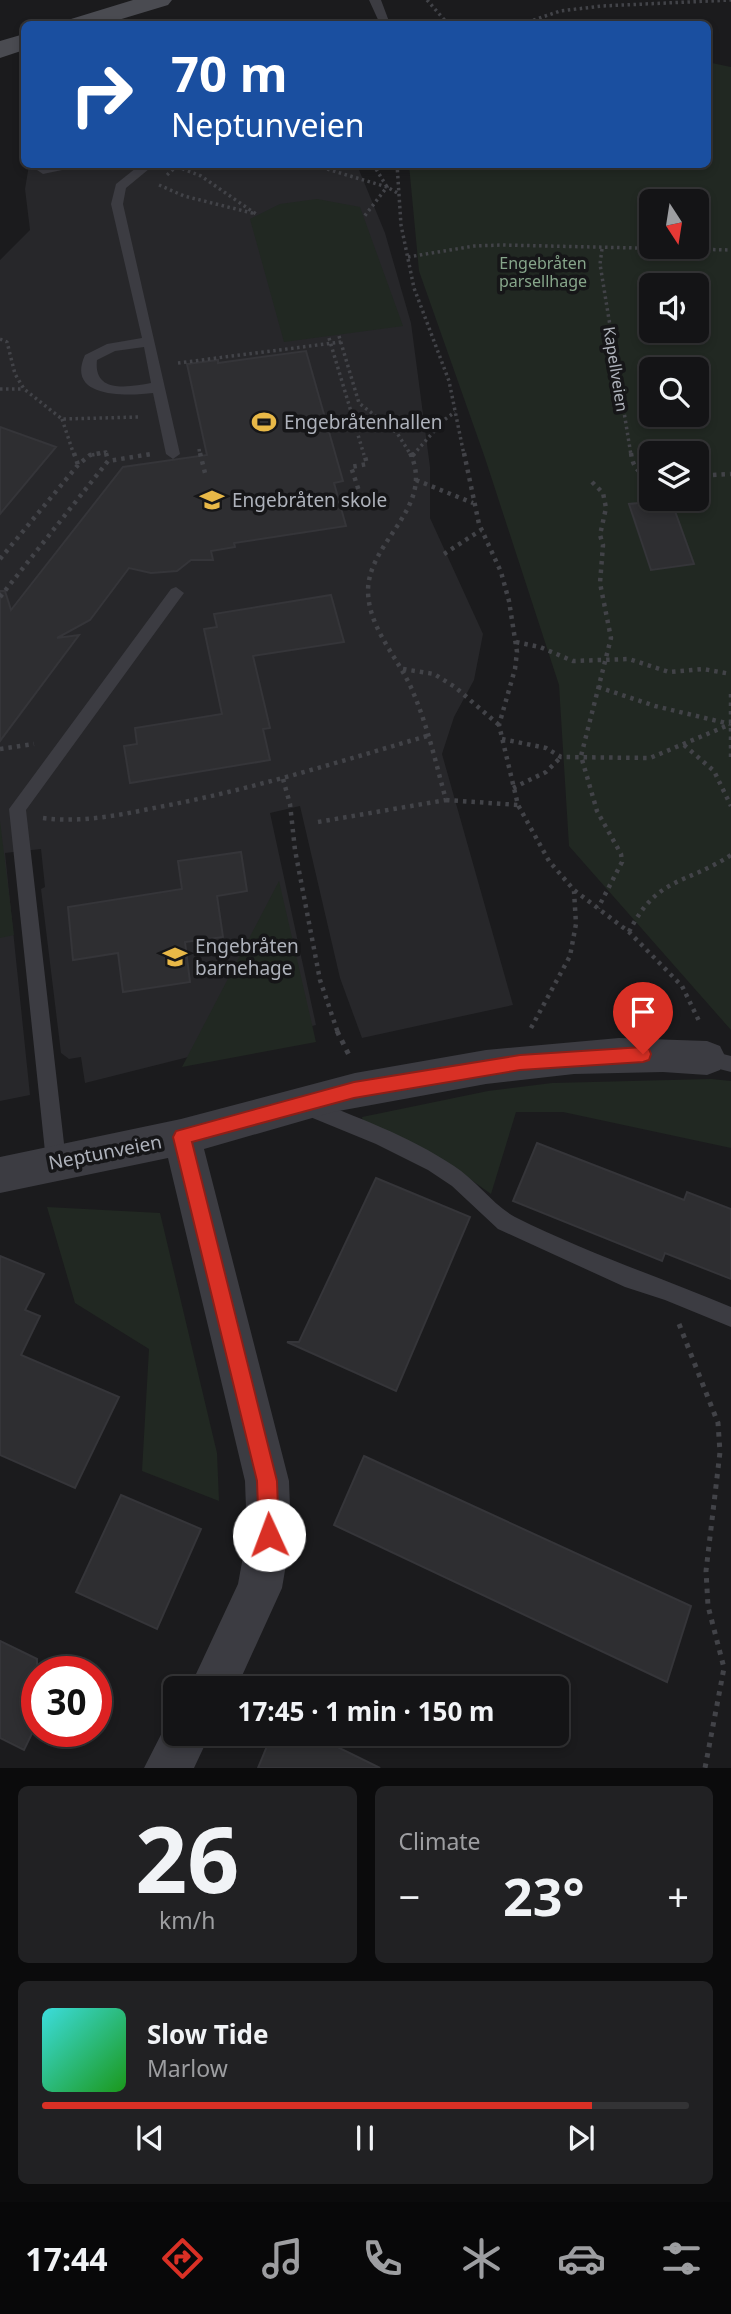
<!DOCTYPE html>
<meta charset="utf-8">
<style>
:root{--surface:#141416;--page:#212123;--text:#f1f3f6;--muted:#9d9ea1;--line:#333335;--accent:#d93025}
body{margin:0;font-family:"Noto Sans",sans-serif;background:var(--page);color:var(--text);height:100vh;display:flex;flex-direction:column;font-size:26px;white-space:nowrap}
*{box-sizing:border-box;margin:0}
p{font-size:23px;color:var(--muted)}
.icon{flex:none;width:38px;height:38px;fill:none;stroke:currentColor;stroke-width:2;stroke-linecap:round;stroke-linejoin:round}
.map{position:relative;height:1768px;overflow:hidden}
.sheet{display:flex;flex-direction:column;gap:18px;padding:18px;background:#0b0b0c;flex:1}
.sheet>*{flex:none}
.guide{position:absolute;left:21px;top:21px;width:690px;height:147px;border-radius:10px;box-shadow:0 4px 10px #0003,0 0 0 2px var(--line);background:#1a4fa0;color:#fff;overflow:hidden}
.needle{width:46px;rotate:168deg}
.fabs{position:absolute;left:639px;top:189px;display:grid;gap:14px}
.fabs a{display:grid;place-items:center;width:70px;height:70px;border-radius:10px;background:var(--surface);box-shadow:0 4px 10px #0003,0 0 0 2px var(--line);font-size:35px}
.speed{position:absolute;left:21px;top:1656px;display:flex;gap:14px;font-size:35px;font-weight:700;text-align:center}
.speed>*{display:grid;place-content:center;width:91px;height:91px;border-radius:50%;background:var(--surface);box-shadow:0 4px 10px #0003,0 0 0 2px var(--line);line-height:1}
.speed .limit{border:10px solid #d22;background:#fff;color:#111}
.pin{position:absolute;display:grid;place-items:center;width:60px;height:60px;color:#fff;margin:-72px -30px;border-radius:50% 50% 50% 0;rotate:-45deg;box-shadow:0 0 7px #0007}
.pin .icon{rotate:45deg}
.me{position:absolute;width:77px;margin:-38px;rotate:358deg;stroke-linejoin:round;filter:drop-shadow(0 0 5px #0008)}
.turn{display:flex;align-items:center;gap:24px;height:147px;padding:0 35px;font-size:32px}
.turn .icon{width:91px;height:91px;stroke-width:2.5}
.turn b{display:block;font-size:49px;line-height:60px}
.big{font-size:52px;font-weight:700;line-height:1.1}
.sheet .tile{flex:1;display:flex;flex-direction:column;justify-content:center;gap:10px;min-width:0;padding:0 24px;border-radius:10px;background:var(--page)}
.sheet .dial{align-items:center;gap:0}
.dial b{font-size:91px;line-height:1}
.song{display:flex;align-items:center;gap:21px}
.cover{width:84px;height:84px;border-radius:10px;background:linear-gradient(135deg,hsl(180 70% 55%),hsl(120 70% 35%))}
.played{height:7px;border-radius:4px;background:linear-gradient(90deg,var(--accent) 85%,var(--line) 85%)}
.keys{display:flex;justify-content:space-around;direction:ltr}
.heat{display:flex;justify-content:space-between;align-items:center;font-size:38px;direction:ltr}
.sheet .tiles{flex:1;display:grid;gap:18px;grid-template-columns:1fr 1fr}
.tile:last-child{grid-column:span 2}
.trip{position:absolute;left:163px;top:1676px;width:406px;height:70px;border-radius:10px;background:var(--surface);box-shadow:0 4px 10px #0003,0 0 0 2px var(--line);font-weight:700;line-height:70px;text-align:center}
.menu{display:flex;height:112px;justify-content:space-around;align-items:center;background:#080809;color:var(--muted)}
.menu .icon{width:49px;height:49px}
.menu .selected{color:var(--accent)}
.menu b{font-size:32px;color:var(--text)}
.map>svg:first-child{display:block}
.built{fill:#27272a}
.green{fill:#212822;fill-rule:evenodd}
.building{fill:#2e2e31;stroke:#353539;stroke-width:2}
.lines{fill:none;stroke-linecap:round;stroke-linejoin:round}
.path-far2{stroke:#424348;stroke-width:3.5;stroke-dasharray:2.5 3.5;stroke-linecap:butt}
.path-far1{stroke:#424348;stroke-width:4.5;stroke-dasharray:3.5 5;stroke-linecap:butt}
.path{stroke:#424348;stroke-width:5;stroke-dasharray:4.5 6;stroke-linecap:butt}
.lane{fill:#3c3c42;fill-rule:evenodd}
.street{fill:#3c3c42;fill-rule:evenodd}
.secondary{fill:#4a4b51;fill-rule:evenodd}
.route{fill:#d93025;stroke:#8d1f18;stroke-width:2}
.labels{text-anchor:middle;stroke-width:7;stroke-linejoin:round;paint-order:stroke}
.far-park-label{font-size:16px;fill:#86a58a;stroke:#161618}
.far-street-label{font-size:16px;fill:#aeb2bb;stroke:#161618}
.poi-label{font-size:19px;fill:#aeb2bb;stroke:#161618;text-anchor:start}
.street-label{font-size:19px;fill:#aeb2bb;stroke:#161618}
</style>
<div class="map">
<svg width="731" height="1768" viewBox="0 0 731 1768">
<rect width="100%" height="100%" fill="#1b1b1d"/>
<path class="built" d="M29,165H357L385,233L411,323L430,467V518L483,634L474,680L454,717L442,754L513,1005L362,1038L340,978L300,806L270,813L316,1025L85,1083L81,1057L69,1059L61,1053L41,889L45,887L41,849L5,853L30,1095L0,1101V260L30,230L25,189Z"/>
<path class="green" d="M707,62L731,67V1030L569,846L559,685L485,458L419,271L409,165L707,164ZM651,201H696V247H651ZM651,285H696V331H651ZM651,369H696V415H651ZM651,453H696V499H651Z
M317,199L360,207L403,326L284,342L250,219L280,204Z
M0,821L14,935L0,938Z
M279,881L316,1042L182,1067Z
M711,1079L731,1081V1148L563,1112H516L491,1194L449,1164L363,1121L362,1117L488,1091L552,1083Z
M47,1207L160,1213L217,1453L219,1501L142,1471L149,1349L75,1303Z"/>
<path class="building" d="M306,351L343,481L334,483L346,526L234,543L235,547L211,551L213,560H191L177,571L151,573L129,568L90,620L57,638L79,635L0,741V591H5L11,610L123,467L207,455L187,364L218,360V363Z
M0,427L56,447L0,514Z
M671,500L694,564L651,570L629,504Z
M331,595L344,642L253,656L270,728L263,729L270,760L130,783L124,746L137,744L135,728L222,714L204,629L217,627L214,614Z
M241,852L247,891L217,896L223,937L185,942L190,982L123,992L118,953L73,960L68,907L182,889L178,861Z
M537,1143L684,1200L687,1192L731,1209V1279L665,1253L662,1261L513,1201Z
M376,1178L470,1217L396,1391L287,1342H299Z
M0,1256L44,1274L25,1310L40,1316L21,1355L119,1397L75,1488L0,1455Z
M364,1456L691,1606L667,1682L334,1525Z
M121,1495L201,1529L157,1629L76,1592Z
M0,1641L37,1659V1723L24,1750L0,1738Z
M272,1734H311L380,1768H258Z"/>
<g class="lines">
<path class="path-far2" d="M427,0L448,24
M522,24L560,11L602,6L731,0
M310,164L387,187L363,218
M373,164L387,187L399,194
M397,164L401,225L414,288L449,381L464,455
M167,175L179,164
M159,185L184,196L256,214L201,176L178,167
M602,249L600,264L631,455
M408,257L474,246L502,245L731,250
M339,336L359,403L397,433L411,455
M329,338L364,455
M0,339L7,342L15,374L24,389L62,419L140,417
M178,363L341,342
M0,389H24
M62,419L74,455
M199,449L200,455
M92,455L106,452L107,455
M147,455L151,454
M413,455L444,420L455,412"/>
<path class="path-far1" d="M74,453L78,465
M106,453L108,461
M200,453L205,473
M464,453L479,524L501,572L509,601L517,652L515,669L499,725L518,805L549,861L574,890L629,932L682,986L700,1023
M631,453C633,468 638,472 651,479
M412,456L415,453
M696,476L731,474
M416,480L473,503
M592,482L603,493L606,508L600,535L603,545L600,583L611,638L581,756L597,811L621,854L622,862L598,908
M361,497L351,467L367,464L364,453
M444,554L481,530
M0,559L78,465L90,455L101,453
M0,597L108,461L151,454
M516,642L540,647L573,661L629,659L669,672L703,669L731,674
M403,669L434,674L455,687L499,725
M598,687L655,706L730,724
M731,694V758
M502,739L546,748L561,757L650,758L731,724
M684,745L714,771L731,806
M0,749L34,744
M283,779L290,804L295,850L320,980L338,1033
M513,788L546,772L561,757
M446,800L518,805
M43,818C82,823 120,815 159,807C250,790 338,762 427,736
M318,822L446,800C436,764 428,727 413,692C399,658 368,629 368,590C369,540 436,507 410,453
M629,932C657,876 685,885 731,855
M531,1028L570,956L576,924L574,891"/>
<path class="path" d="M337,1031L350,1057
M679,1324L718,1423L720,1452L706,1571L708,1606L724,1668L705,1768"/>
<path class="lane" d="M369,0H381L390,24H380Z
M55,164H91L43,174L37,170Z
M141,164H155L126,188L123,204L180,454L173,459L166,454L153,393C128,396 65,399 85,355L107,344L142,338L111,204L116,184ZM144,347L151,383C129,387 93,394 97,360L115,351Z
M176,587L184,593L181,597L26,810L66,1161L63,1167L56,1170L49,1167L46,1161L9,809L171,589Z
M707,1050L731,1056V1072L700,1064L698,1058L700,1052Z
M305,1097C355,1116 409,1136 454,1166C476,1180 493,1205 515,1217C585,1252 659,1277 731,1307V1327L665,1300L625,1287L498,1229L452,1186L428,1170L376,1144L298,1112L295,1106L298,1100Z"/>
<path class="street" d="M619,1038L707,1041L720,1046L726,1058L720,1070L707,1075L663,1072L574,1074L486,1084L333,1112L204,1149L289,1481L291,1535L282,1588L236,1689H189L238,1584L247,1535L245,1481L168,1158L0,1193V1157L181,1119L355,1073L486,1050Z
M175,1716V1734H210L194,1768H144L170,1717Z"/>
<path class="secondary" d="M133,0H172L168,5L105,24H67L71,19Z
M24,34V50L0,58V41Z"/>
</g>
<path class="route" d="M643,1047L649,1049L651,1054L649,1060L643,1062L520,1070L354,1098L192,1142L277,1481L279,1535L276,1542L269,1545L262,1542L259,1535L257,1481L173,1137L176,1131L354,1082L520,1055Z"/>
<defs>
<g id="stadium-bare" transform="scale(1.89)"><path d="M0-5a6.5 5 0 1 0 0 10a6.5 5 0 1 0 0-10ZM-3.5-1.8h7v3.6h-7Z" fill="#e8b847" stroke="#161618" stroke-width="2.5" paint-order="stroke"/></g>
<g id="school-bare" transform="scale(1.89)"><path d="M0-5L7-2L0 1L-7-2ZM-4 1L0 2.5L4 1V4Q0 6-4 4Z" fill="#e8b847" stroke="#161618" stroke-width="2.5" paint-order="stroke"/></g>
</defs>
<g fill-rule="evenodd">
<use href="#stadium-bare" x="264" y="422"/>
<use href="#school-bare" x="212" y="500"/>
<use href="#school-bare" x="175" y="957"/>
</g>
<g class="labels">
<g class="far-park-label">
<text x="543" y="269">Engebråten<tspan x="543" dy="18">parsellhage</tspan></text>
</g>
<g class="far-street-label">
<text transform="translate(616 369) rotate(81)" y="6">Kapellveien</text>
</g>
<g class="poi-label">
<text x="284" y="429">Engebråtenhallen</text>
<text x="232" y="507">Engebråten skole</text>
<text x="195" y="953">Engebråten<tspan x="195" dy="22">barnehage</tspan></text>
</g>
<g class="street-label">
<text transform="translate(105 1152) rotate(-11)" y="7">Neptunveien</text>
</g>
</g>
</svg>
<div class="fabs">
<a><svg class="needle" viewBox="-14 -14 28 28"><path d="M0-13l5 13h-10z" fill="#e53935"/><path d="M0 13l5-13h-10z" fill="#9d9ea1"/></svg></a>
<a><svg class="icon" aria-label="sound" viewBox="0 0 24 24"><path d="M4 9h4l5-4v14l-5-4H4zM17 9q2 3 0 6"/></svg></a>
<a><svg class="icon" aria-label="search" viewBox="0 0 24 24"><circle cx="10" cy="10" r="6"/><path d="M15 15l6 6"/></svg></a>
<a><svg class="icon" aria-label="layers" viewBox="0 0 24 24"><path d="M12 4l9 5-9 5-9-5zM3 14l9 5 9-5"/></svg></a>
</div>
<div class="speed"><div class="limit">30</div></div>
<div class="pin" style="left:643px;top:1054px;background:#d93025"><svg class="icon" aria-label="arrive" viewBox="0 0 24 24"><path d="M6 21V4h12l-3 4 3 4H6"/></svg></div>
<svg class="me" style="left:269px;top:1535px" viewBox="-20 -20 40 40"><circle r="19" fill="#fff"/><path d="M0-13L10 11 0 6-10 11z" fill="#d93025"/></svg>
<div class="trip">17:45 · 1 min · 150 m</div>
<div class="guide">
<div class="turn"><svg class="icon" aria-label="right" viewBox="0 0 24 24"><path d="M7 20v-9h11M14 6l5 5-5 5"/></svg><div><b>70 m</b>Neptunveien</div></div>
</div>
</div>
<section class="sheet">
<div class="tiles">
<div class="tile dial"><b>26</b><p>km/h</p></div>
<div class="tile"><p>Climate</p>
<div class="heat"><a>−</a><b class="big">23°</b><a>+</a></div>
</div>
<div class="tile">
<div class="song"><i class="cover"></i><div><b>Slow Tide</b><p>Marlow</p></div></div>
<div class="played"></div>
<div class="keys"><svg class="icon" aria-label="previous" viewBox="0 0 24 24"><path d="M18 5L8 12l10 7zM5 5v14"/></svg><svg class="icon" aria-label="pause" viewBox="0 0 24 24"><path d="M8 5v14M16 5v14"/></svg><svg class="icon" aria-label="next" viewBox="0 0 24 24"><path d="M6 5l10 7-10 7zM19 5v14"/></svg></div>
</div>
</div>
</section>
<nav class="menu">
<b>17:44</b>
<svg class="icon selected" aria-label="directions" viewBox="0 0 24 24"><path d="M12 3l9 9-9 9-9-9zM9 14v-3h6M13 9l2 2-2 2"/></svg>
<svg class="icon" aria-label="music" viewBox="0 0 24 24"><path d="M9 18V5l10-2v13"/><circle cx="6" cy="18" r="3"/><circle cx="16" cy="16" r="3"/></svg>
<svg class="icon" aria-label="phone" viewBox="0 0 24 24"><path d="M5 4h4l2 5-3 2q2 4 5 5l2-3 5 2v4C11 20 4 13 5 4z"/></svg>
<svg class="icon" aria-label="climate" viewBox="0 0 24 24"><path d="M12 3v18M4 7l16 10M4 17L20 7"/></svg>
<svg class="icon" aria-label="car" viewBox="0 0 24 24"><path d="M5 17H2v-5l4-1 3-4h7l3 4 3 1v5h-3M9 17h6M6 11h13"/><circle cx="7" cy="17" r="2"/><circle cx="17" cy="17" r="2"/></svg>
<svg class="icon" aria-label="filters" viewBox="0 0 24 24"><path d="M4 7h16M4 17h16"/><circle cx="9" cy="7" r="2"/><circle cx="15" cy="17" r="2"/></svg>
</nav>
